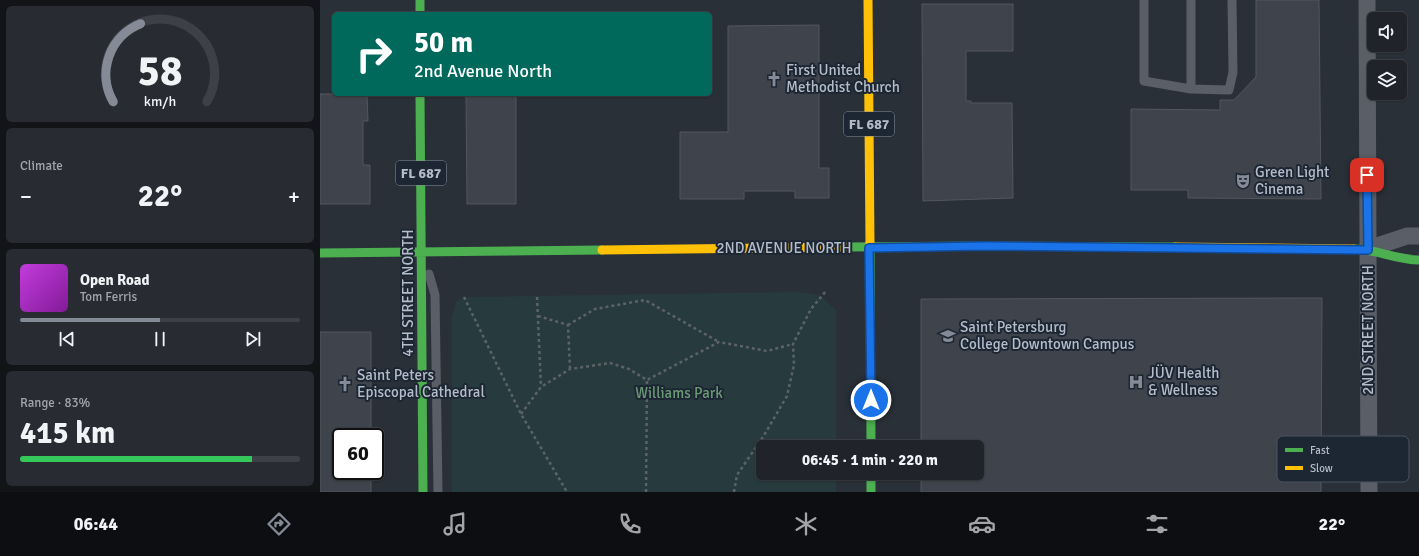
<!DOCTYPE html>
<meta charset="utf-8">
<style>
:root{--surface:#20242a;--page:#282c32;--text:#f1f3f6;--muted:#a2a4a8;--line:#3d4147;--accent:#848b96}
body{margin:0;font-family:Signika,sans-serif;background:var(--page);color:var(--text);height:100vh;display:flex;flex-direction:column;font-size:15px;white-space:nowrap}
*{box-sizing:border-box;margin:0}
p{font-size:13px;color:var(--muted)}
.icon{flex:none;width:22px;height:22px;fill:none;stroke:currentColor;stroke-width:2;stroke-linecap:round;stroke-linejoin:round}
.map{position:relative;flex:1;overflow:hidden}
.panel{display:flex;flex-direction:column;gap:6px;padding:6px;background:#121417;width:320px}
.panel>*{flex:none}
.top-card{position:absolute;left:12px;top:12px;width:380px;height:84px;border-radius:6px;box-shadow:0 1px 3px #0004,0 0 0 1px var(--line);background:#00695c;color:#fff;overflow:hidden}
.tools{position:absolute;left:1047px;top:12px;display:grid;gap:8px}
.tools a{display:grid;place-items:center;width:40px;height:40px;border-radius:6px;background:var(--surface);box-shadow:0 1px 3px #0004,0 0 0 1px var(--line);font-size:20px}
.speed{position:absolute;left:12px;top:428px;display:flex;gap:8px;font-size:20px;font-weight:700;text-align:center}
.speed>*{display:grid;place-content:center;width:52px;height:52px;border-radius:50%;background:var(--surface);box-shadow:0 1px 3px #0004,0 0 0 1px var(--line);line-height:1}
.speed .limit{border:2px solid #111;border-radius:6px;background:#fff;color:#111}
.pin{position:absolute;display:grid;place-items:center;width:34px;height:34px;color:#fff;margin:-17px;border-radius:8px;box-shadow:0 2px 6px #0006}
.me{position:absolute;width:44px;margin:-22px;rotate:0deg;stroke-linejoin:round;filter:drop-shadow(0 0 3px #0008)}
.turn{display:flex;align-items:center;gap:14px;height:84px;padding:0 16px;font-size:18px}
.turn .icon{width:52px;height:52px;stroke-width:2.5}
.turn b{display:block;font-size:28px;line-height:34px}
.big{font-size:30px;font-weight:700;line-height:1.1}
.panel .tile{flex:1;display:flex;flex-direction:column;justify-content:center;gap:6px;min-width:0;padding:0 14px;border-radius:6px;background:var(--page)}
.panel .dial{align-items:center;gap:0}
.dial svg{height:104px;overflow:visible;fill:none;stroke:var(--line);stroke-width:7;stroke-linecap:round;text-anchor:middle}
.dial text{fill:var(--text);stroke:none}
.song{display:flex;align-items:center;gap:12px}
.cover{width:48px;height:48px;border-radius:6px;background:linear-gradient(135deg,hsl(290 70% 55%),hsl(290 70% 35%))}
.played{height:4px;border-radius:2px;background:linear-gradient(90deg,var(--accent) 50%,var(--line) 50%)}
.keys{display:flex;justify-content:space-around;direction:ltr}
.heat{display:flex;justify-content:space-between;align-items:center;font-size:22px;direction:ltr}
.charge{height:6px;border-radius:3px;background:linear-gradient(90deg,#34c759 83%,var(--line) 0)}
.trip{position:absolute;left:436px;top:440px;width:228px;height:40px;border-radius:6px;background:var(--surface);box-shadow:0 1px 3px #0004,0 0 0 1px var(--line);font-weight:700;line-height:40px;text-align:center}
.tab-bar{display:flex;height:64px;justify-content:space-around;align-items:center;background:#0d0e11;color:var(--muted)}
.tab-bar .icon{width:28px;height:28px}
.tab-bar .selected{color:var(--accent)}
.tab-bar b{font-size:18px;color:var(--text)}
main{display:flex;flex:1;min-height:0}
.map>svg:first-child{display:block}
.green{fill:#273a3e}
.building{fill:#3f444c;stroke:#52575f}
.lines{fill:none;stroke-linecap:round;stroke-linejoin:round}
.path{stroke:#5c6268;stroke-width:2.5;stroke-dasharray:3 3;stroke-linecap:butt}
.lane{stroke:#5a5e66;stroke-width:9}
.street{stroke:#5a5e66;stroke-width:17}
.fast{stroke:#4caf50;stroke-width:9}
.slow{stroke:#ffc107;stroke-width:9}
.route-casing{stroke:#114b97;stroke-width:10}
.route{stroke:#1a73e8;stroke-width:7}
.labels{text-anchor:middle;stroke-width:4;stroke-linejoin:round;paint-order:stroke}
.shield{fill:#1d2633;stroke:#878f9c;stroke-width:1}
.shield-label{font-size:14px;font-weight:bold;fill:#b4bcc9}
.poi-label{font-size:15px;fill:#b4bcc9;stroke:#1d2633;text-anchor:start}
.street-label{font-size:15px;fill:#b4bcc9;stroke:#1d2633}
.park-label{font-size:15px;fill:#6b9a76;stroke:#1d2633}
.key{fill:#1d2633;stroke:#4a5360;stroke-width:1}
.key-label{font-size:11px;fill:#b4bcc9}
</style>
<main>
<section class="panel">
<div class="tile dial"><svg viewBox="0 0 100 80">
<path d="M14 69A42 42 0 1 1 86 69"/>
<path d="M14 69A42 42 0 0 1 35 9" stroke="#848b96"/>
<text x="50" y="56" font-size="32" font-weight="700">58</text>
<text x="50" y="72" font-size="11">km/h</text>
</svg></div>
<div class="tile"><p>Climate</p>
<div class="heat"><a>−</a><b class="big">22°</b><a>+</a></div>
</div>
<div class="tile">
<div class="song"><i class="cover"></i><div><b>Open Road</b><p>Tom Ferris</p></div></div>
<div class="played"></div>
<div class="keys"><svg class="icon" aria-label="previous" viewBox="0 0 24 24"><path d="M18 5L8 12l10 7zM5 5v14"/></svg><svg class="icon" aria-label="pause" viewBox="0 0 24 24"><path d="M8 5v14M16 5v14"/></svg><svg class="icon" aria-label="next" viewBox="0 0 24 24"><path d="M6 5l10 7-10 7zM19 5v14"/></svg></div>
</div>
<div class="tile"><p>Range · 83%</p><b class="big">415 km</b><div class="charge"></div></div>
</section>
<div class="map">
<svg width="1099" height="492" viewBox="0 0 1099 492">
<rect width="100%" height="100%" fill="#2a3038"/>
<path class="green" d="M476,292L499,295L516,310V447H443V473H516V492H132V316L136,302L144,297Z"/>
<path class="building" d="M936,0H999L1001,199L868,198V190H811V109L900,110V100H914L936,77Z
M602,4H693V51H646V101H651V103H692L693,198L603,201Z
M499,25V168H509V198H475V191H424V199H360V132H408V26Z
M0,94H47L48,121H43V165H50V204H0Z
M146,94H196V204H147Z
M1002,298L1001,492H601V473H657V447H601V299Z
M0,332H51V437H21V471H51V492H0Z"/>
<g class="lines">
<path class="path" d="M144,297L201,414L247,492
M217,297L221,387
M218,316L248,325L250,369
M248,325L275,309L325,300L399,342
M201,414L221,387L250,369L290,363L309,369L327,380L399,342L447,351L473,344
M326,492L327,380
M414,492L417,475L443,437L467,396L474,365L473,344L491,309L506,291"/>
<path class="lane" d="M824,0V81L871,89
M871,0V89L909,90L913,72L912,0
M109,274L115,295L118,492"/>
<path class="street" d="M1047,0L1049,492
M1048,249L1087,236H1099"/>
<path class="fast" d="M100,0V14
M100,94L103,492
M550,243L551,447
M526,247L663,246L855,247
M1034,249C1056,249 1076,260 1099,260
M0,253L282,250
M551,473V492"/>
<path class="slow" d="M548,0L550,243
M855,247L1034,249
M282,250L526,247"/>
</g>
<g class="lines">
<g class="route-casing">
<path id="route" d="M551,400L549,248L663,246L1048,250L1047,175"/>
</g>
<use href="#route" class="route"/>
</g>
<defs>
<g id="church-bare" transform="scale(1.2)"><path d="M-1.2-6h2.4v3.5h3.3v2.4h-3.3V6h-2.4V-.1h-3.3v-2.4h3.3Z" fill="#848b96" stroke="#1d2633" stroke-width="2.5" paint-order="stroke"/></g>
<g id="theatre-bare" transform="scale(1.2)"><path d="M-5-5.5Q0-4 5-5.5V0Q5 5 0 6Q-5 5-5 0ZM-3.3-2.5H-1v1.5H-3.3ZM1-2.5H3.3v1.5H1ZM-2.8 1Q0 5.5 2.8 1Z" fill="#848b96" stroke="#1d2633" stroke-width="2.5" paint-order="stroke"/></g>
<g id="university-bare" transform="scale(1.2)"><path d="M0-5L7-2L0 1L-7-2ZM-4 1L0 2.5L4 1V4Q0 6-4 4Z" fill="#848b96" stroke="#1d2633" stroke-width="2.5" paint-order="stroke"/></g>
<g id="hospital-bare" transform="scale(1.2)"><path d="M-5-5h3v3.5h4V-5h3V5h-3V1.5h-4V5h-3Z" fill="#848b96" stroke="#1d2633" stroke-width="2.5" paint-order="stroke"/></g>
</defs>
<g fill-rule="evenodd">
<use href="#church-bare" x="454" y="79"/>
<use href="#theatre-bare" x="923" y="181"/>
<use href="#university-bare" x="628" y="336"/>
<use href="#hospital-bare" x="816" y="382"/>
<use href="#church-bare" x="25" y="384"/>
</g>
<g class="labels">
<g class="shield">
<rect x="524" y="112" width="50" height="24" rx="3"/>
<rect x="76" y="161" width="50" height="24" rx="3"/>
</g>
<g class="shield-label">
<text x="549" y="129">FL 687</text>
<text x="101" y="178">FL 687</text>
</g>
<g class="poi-label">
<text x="466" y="75">First United<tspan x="466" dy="17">Methodist Church</tspan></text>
<text x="935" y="177">Green Light<tspan x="935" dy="17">Cinema</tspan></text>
<text x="640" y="332">Saint Petersburg<tspan x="640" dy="17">College Downtown Campus</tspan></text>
<text x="828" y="378">JÜV Health<tspan x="828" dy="17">&amp; Wellness</tspan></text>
<text x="37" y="380">Saint Peters<tspan x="37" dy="17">Episcopal Cathedral</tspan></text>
</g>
<g class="street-label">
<text x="464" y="253">2ND AVENUE NORTH</text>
<text transform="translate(88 293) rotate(-90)" y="5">4TH STREET NORTH</text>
<text transform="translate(1048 330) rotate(-90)" y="5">2ND STREET NORTH</text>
</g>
<g class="park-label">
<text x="359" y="398">Williams Park</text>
</g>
</g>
<rect x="957" y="436" width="132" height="46" rx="6" class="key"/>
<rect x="965" y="448" width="18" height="4" fill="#4caf50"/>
<rect x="965" y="466" width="18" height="4" fill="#ffc107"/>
<g class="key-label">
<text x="990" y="454">Fast</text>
<text x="990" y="472">Slow</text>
</g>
</svg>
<div class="tools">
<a><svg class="icon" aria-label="sound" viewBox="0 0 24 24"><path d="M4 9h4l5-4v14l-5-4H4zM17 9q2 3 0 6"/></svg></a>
<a><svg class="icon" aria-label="layers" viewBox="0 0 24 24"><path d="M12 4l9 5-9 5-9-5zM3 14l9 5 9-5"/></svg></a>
</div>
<div class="speed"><div class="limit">60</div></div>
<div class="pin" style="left:1047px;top:175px;background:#d93025"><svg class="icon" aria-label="arrive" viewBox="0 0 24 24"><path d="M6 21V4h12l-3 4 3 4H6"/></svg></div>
<svg class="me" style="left:551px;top:400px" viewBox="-20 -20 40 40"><circle r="17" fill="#1a73e8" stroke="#fff" stroke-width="3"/><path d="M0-11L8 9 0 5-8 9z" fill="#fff"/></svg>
<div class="trip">06:45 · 1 min · 220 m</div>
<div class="top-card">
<div class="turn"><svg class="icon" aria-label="right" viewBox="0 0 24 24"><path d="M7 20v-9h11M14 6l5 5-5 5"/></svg><div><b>50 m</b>2nd Avenue North</div></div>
</div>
</div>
</main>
<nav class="tab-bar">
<b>06:44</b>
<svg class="icon selected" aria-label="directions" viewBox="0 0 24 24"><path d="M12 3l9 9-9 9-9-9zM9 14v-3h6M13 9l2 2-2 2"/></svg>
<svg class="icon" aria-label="music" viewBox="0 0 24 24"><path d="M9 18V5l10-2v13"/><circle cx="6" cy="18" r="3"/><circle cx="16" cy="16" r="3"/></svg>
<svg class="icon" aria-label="phone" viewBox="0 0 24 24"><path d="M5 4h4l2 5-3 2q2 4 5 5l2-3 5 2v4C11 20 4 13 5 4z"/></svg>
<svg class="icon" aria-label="climate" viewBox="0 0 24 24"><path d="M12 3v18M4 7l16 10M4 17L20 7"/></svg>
<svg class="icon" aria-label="car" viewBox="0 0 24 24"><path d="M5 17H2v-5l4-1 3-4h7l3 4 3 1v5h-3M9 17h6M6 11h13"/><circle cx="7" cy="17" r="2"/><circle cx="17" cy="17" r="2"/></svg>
<svg class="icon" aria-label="filters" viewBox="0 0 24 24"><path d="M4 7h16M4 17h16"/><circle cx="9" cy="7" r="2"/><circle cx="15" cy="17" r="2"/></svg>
<b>22°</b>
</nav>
